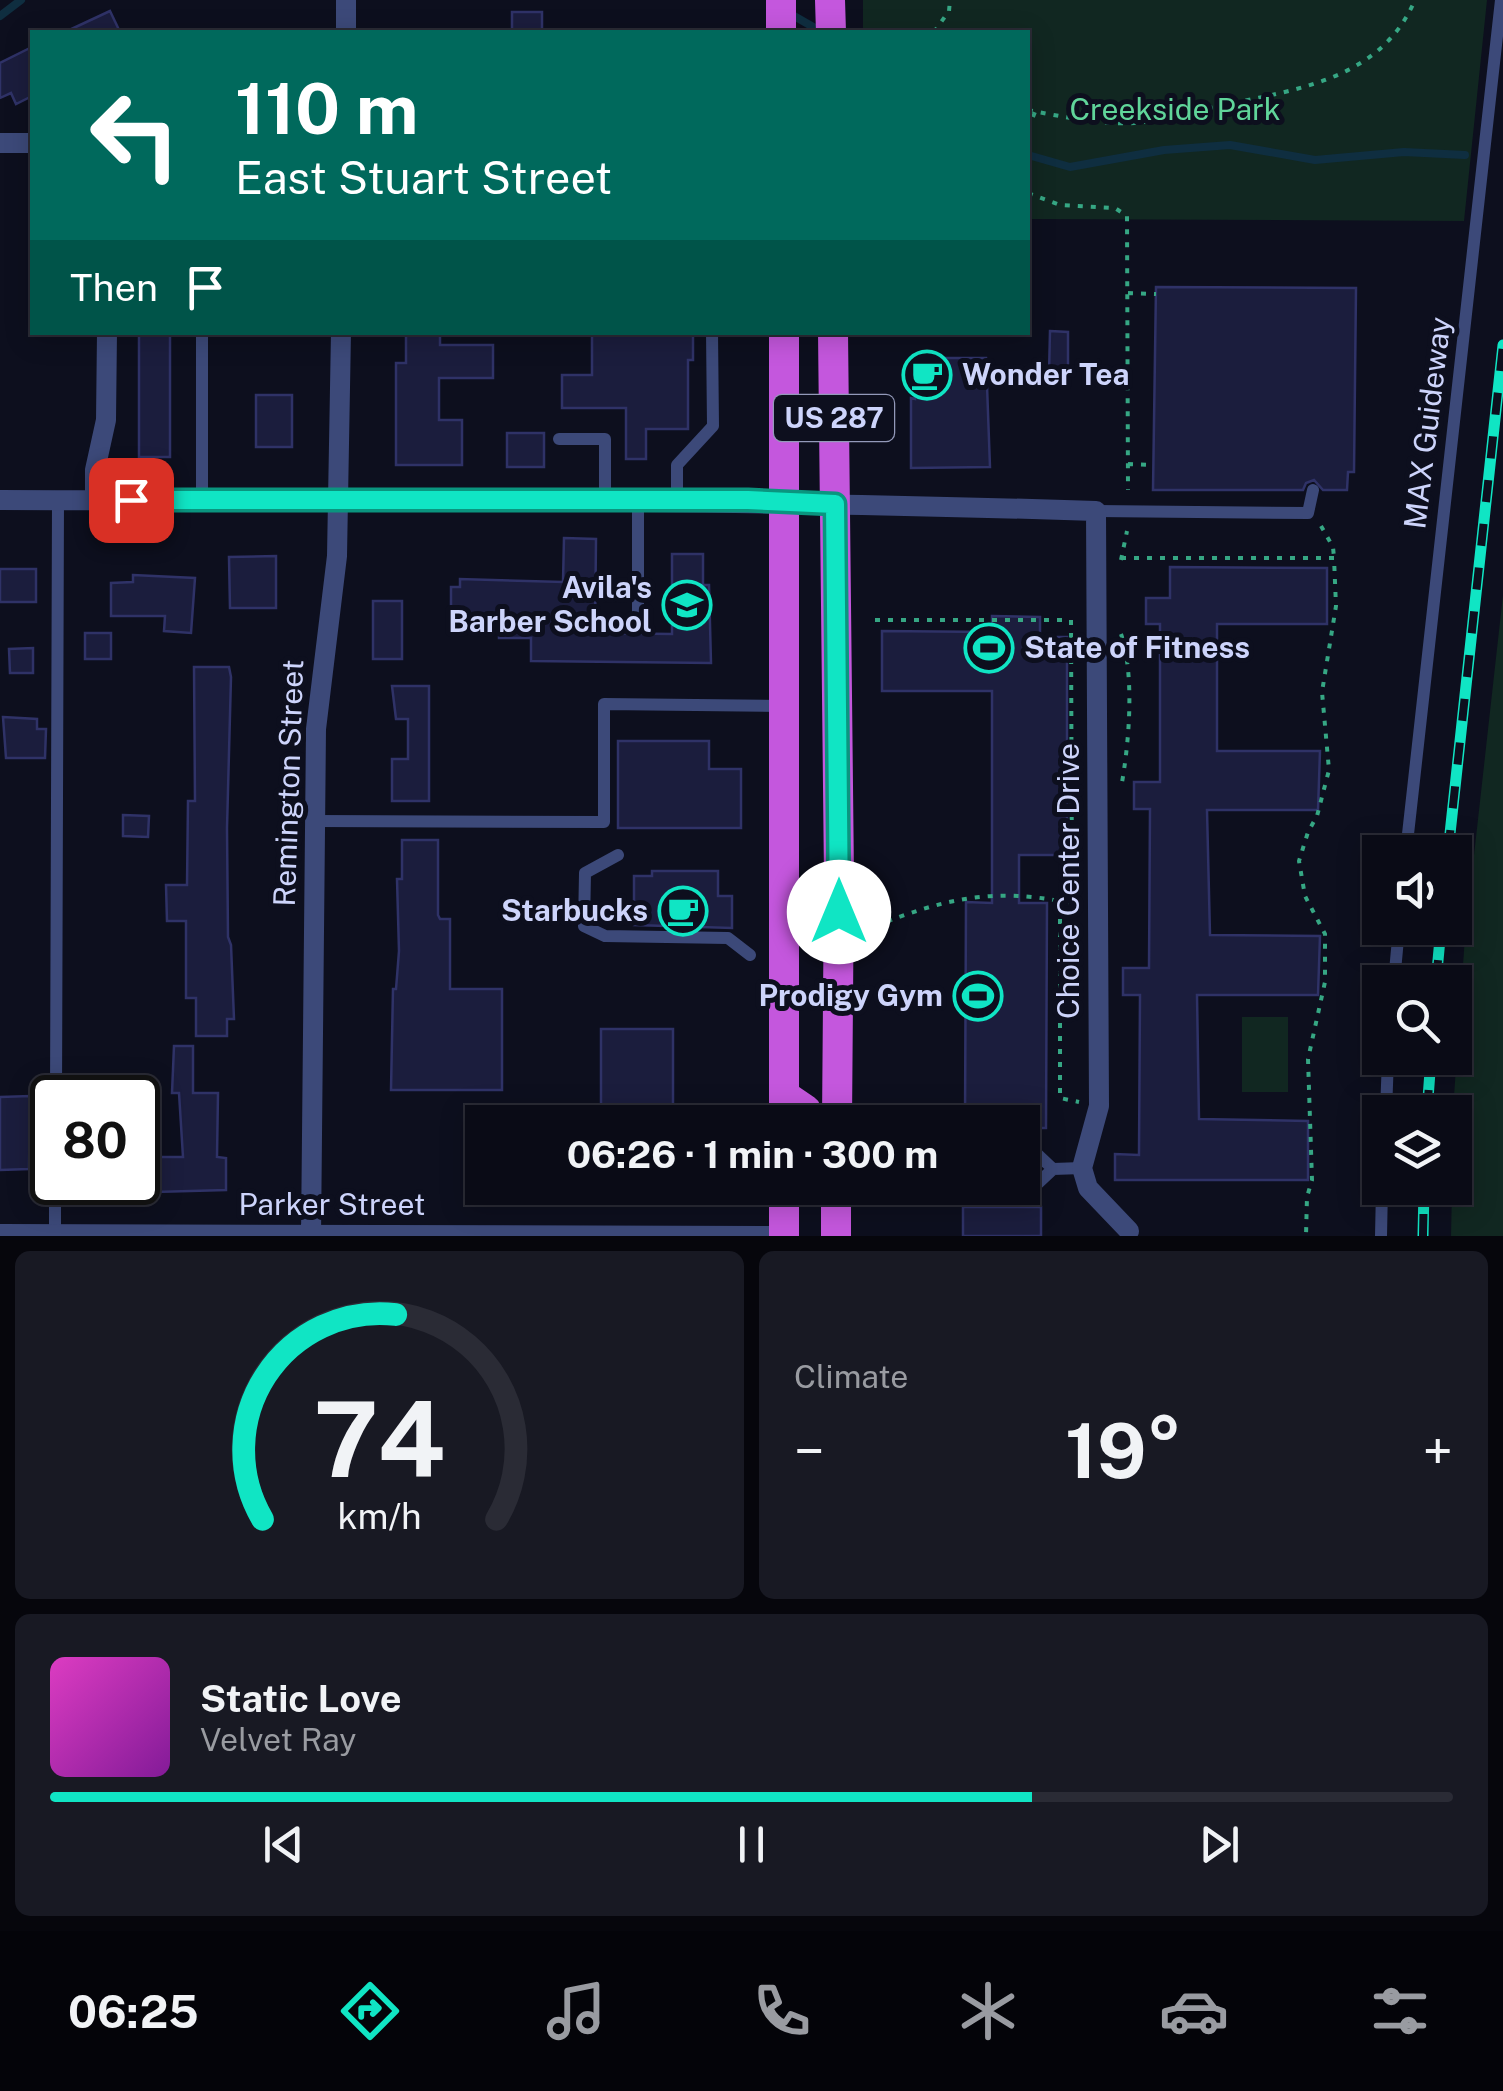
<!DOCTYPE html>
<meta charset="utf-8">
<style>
:root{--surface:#0a0b16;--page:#181923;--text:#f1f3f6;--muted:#999ba1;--line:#2a2b35;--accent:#10e5c4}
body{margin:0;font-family:"Public Sans",sans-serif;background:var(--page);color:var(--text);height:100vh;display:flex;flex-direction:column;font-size:38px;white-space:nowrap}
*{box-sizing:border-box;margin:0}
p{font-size:32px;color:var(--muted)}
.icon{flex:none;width:55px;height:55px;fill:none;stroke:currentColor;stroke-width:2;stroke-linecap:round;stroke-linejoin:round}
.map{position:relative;height:1236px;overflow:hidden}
.details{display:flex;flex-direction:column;gap:15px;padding:15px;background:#06060c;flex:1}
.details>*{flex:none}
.top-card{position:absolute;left:30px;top:30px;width:1000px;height:305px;border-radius:0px;box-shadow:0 5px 25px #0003,0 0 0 2px var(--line);background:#00695c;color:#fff;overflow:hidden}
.fabs{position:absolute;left:1362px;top:835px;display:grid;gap:20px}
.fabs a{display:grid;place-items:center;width:110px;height:110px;border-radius:0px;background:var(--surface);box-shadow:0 5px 25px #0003,0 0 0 2px var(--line);font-size:50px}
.speed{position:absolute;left:30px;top:1075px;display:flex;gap:20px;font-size:50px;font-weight:700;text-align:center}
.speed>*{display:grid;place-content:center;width:130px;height:130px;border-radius:50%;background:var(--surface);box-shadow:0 5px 25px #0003,0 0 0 2px var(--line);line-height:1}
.speed .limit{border:5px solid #111;border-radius:15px;background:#fff;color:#111}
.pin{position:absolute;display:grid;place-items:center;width:85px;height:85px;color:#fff;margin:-42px;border-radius:20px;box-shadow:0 5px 15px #0006}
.me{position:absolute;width:110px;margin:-55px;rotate:0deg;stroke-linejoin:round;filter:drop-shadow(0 0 8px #0008)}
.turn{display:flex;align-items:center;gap:35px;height:210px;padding:0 40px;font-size:45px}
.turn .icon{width:130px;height:130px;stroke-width:2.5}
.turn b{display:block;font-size:70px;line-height:85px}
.then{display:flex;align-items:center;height:95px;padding:0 40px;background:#0003;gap:20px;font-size:38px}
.big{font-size:75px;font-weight:700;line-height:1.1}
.details .tile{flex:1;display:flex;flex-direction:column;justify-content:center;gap:15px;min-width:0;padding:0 35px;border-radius:15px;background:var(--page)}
.details .dial{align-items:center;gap:0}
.dial svg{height:260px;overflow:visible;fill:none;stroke:var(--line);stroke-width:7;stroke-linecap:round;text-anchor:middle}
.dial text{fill:var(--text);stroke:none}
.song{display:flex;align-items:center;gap:30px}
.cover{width:120px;height:120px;border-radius:15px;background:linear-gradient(135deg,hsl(310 70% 55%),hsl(290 70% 35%))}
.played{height:10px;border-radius:5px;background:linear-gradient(90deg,var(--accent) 70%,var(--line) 70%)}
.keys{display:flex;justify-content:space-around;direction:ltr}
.heat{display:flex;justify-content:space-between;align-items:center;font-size:55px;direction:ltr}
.details .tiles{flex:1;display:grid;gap:15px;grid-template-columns:1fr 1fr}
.tile:last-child{grid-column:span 2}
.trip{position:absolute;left:465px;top:1105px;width:575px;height:100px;border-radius:0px;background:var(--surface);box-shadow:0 5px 25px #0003,0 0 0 2px var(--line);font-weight:700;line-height:100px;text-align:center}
.tab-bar{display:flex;height:160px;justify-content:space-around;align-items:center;background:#040409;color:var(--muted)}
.tab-bar .icon{width:70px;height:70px}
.tab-bar .active{color:var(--accent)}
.tab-bar b{font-size:45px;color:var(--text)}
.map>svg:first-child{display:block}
.green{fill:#112721}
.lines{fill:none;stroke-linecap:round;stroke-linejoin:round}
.stream{stroke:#0f2e40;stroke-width:8}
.building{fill:#1b1d3d;stroke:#2f3267;stroke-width:2.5}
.path{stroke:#36a784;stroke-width:4;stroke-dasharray:5 8;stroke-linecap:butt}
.service{stroke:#3c4979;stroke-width:12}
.minor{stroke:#3c4979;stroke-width:20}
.trunk{stroke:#c457dd;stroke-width:30}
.rail-casing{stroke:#10e5c4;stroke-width:11}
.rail{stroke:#0d0f1e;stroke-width:8;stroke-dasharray:22;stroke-linecap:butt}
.trunk-bridge{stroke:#c457dd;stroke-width:30}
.route-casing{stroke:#0a957f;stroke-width:25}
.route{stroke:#10e5c4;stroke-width:18}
.labels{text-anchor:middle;stroke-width:10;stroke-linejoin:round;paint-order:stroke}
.shield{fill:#0d0f1e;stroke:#9399b9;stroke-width:2.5}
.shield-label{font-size:28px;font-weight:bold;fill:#cdd4fb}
.park-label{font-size:30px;fill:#60d59a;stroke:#0d0f1e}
.poi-label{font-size:30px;font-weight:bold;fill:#cdd4fb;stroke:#0d0f1e;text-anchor:end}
.street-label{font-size:30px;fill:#cdd4fb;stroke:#0d0f1e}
</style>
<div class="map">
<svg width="1503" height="1236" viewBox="0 0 1503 1236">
<rect width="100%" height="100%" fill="#0d0f1e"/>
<path class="green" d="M863,0H1487L1464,221L1028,219V32H863Z
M1503,595V1236H1451L1452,1188H1455L1454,1096L1465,936Z
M1242,1017H1288V1092H1242Z"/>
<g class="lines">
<path class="stream" d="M787,12L822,32
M0,16L21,0
M1028,155L1070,167L1164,150L1230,145L1315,160L1404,152L1465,155"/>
</g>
<path class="building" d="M110,11L120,32H65Z
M512,12H542V32H512Z
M32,47V96L16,104L11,93L0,98V63Z
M1156,287L1356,288L1354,472H1348L1347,490H1323L1314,480L1306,483L1303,490H1153Z
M1050,331L1068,332V374H1049Z
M139,332H170V457H139Z
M406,332H440V345H493V378H439V420H462V465H396V363H406Z
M592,332H693V360H688V429H646V459H626V408H562V375H592Z
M915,358H986L990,467L911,468V398L915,399Z
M256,395H292V447H256Z
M507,433H544V467H507Z
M564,538L596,539L595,633L672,634V554H703V585H709L711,663L531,661V638H499V623H451V587H460V579L563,582Z
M276,556V608H230L229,557Z
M1170,567L1327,568V624H1217V751H1320L1318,810H1207L1210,935L1320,936L1318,995H1197L1199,1119L1308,1121V1180H1115V1154L1139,1155L1140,995H1123V968H1149L1150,809H1134V782H1160V624H1146V598H1170Z
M0,569H36V602H0Z
M133,575L195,578L191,633L164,631L165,616H111V583L133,582Z
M373,601H402V659H373Z
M992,616L1040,617V637H1067V855H1019V903H1047L1046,1128H1022V1122H965L966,902L992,903V691H882V631L992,632Z
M85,633H111V659H85Z
M33,648V673H10L9,649Z
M194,667H229L231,677L227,828L228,937L231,945L234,1019H227V1036H196V998H186V921H167L166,885H187L188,801H195Z
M392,686H429V801H392V759H408V719H396Z
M3,717L37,719V729H46L45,758H6Z
M618,741H709V769H741V828H618Z
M123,815L149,816L148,837L123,836Z
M402,840H438V915L440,919H450V989H502V1090H391L393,989H396L399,951L397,879H402Z
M652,871H718V896H732V928L634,925V876H652Z
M601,1029H673V1122H614V1110H601Z
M174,1046H193V1093H218L217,1157L226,1158V1190L155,1192V1186L140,1185V1157H183L179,1093H172Z
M30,1096L29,1169L0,1170V1097Z
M963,1207H1041V1236H963Z"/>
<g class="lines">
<path class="path" d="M934,32L949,11L950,0
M1028,110C1058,116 1103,125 1134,123C1163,121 1195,111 1224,105C1299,89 1381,79 1415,0
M1028,129L1035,112
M1028,193L1060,205L1115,208L1127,216L1128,490
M1128,293L1156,294
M1128,464L1154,465
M1321,526L1333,547L1334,558
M1121,558H1334L1336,606L1322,692L1329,770L1317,816L1308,832L1299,861L1305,896L1325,934V982L1308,1059L1312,1180L1307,1197L1306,1236
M1121,560L1127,531
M875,620H1069
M1071,620L1072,900
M1121,634C1135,676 1129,745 1121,788
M1072,900L1060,907V1098L1079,1102
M875,926C942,900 991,887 1064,902"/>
<path class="service" d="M202,337V500
M559,439H605V500
M638,500V618
M677,500V465L713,426L712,332
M1096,511L1308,513L1313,490
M315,821L604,822V704L782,706
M1406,852L1501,0
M618,855L585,873L584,926L605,936L728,938L750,955
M1394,982L1399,928
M56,1098L58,500
M1386,1112L1388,1058
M1022,1152H1035L1053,1169
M1022,1184H1037L1053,1169L1082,1168
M55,1236V1182
M1381,1236L1382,1188"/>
<path class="minor" d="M346,32V0
M0,143H32
M0,500C365,501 731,499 1096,511L1099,1106L1082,1168L1088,1188L1129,1231
M95,500V470L106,420L107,332
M0,1234L784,1236
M311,1236L316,729L337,556L341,332"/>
<path class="trunk" d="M781,0V32
M784,332V1122
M833,332L839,877L837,1122
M784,1095L806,1110L810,1122
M784,1236V1188
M836,1236V1188"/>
<g class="rail-casing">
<path id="rail" d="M1448,852L1503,345
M1436,982L1441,928
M1427,1112L1431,1058
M1423,1236L1424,1188"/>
</g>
<use href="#rail" class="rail"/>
<path class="trunk-bridge" d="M830,0L831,32"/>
</g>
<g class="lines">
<g class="route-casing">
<path id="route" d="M131,500H748L835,504L839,912"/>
</g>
<use href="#route" class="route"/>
</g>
<defs>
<g id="cafe-ring" transform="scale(2.5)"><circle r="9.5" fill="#0d0f1e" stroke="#10e5c4" stroke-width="1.5"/><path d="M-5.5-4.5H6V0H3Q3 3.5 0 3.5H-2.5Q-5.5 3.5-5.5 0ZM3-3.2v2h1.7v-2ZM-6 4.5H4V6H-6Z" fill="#10e5c4"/></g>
<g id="school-ring" transform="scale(2.5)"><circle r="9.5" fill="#0d0f1e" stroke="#10e5c4" stroke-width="1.5"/><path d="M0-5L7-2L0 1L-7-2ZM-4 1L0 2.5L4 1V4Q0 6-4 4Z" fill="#10e5c4"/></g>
<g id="stadium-ring" transform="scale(2.5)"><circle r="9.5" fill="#0d0f1e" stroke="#10e5c4" stroke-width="1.5"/><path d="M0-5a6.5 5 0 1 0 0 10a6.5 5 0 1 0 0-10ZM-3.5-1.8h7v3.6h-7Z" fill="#10e5c4"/></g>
</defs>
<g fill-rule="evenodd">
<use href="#cafe-ring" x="927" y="375"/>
<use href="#school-ring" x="687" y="605"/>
<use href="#stadium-ring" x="989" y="648"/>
<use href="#cafe-ring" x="683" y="911"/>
<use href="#stadium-ring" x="978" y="996"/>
</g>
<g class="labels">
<rect class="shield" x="774" y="395" width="120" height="46" rx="8"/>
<g class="shield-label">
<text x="834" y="428">US 287</text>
</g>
<g class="park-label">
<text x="1175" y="120">Creekside Park</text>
</g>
<g class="poi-label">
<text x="962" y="385" text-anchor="start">Wonder Tea</text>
<text x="652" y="598">Avila's<tspan x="652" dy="34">Barber School</tspan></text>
<text x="1024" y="658" text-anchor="start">State of Fitness</text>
<text x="648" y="921">Starbucks</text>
<text x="943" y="1006">Prodigy Gym</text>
</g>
<g class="street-label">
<text transform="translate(1428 423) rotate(-83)" y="10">MAX Guideway</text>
<text transform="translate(289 783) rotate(-88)" y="10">Remington Street</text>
<text transform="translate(1069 881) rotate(-90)" y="10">Choice Center Drive</text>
<text x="332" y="1215">Parker Street</text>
</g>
</g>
</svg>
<div class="fabs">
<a><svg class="icon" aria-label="sound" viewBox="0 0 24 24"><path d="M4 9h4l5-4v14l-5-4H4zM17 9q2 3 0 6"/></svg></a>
<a><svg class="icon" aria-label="search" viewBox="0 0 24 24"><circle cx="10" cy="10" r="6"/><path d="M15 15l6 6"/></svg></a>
<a><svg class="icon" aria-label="layers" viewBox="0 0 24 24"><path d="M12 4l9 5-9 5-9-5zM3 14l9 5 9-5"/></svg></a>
</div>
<div class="speed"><div class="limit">80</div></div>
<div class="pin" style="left:131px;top:500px;background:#d93025"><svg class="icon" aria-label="arrive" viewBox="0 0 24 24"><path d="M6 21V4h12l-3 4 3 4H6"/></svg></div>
<svg class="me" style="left:839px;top:912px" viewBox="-20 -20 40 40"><circle r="19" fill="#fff"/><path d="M0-13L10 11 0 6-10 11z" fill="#10e5c4"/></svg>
<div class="trip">06:26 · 1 min · 300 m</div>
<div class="top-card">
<div class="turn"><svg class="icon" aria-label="left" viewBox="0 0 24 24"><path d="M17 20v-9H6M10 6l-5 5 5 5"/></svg><div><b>110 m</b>East Stuart Street</div></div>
<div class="then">Then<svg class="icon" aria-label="arrive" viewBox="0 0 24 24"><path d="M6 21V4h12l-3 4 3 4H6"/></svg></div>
</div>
</div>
<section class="details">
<div class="tiles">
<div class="tile dial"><svg viewBox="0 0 100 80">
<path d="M14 69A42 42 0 1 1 86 69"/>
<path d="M14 69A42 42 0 0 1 55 6" stroke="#10e5c4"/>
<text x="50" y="56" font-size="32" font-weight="700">74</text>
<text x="50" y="72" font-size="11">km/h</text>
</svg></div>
<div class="tile"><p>Climate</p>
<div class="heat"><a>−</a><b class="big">19°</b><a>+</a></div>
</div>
<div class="tile">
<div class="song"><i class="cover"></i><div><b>Static Love</b><p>Velvet Ray</p></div></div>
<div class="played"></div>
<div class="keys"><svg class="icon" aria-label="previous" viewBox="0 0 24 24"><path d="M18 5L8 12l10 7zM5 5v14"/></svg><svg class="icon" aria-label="pause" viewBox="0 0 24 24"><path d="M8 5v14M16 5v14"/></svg><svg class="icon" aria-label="next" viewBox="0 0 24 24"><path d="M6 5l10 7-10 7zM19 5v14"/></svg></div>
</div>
</div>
</section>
<nav class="tab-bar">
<b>06:25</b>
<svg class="icon active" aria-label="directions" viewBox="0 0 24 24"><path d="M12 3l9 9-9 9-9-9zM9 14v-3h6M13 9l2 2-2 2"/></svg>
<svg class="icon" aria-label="music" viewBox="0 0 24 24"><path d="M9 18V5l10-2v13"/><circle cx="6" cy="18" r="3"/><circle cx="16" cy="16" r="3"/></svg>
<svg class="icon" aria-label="phone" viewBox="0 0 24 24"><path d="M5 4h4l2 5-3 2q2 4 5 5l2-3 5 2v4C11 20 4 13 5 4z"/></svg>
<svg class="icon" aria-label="climate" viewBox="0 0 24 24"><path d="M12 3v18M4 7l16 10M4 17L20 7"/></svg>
<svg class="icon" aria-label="car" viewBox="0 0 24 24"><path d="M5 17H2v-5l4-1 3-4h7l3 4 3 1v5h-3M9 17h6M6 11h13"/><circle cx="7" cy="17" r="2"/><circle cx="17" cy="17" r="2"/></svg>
<svg class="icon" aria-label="filters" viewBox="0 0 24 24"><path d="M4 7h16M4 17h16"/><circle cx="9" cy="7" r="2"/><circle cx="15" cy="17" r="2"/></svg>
</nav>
